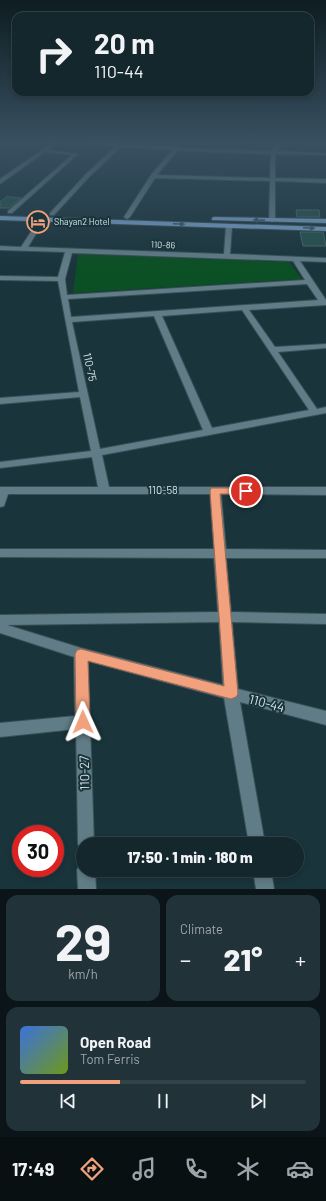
<!DOCTYPE html>
<meta charset="utf-8">
<style>
:root{--surface:#14272d;--page:#213339;--text:#f1f3f6;--muted:#9da5aa;--line:#334449;--accent:#f1a17d}
body{margin:0;font-family:Barlow,sans-serif;background:var(--page);color:var(--text);height:100vh;display:flex;flex-direction:column;font-size:15px;white-space:nowrap}
*{box-sizing:border-box;margin:0}
p{font-size:13px;color:var(--muted)}
.icon{flex:none;width:22px;height:22px;fill:none;stroke:currentColor;stroke-width:2;stroke-linecap:round;stroke-linejoin:round}
.map{position:relative;height:889px;overflow:hidden}
.side{display:flex;flex-direction:column;gap:6px;padding:6px;background:#0b1519;flex:1}
.side>*{flex:none}
.top-card{position:absolute;left:12px;top:12px;width:302px;height:84px;border-radius:12px;box-shadow:0 2px 6px #0003,0 0 0 1px var(--line);background:#14272d;color:var(--text);overflow:hidden}
.speed{position:absolute;left:12px;top:825px;display:flex;gap:8px;font-size:20px;font-weight:700;text-align:center}
.speed>*{display:grid;place-content:center;width:52px;height:52px;border-radius:50%;background:var(--surface);box-shadow:0 2px 6px #0003,0 0 0 1px var(--line);line-height:1}
.speed .limit{border:6px solid #d22;background:#fff;color:#111}
.pin{position:absolute;display:grid;place-items:center;width:34px;height:34px;color:#fff;margin:-17px;border:2px solid #fff;border-radius:50%;box-shadow:0 1px 4px #0007}
.me{position:absolute;width:44px;margin:-22px;rotate:359deg;stroke-linejoin:round;filter:drop-shadow(0 0 3px #0008)}
.turn{display:flex;align-items:center;gap:14px;height:84px;padding:0 16px;font-size:18px}
.turn .icon{width:52px;height:52px;stroke-width:2.5}
.turn b{display:block;font-size:28px;line-height:34px}
.big{font-size:30px;font-weight:800;line-height:1.1}
.side .widget{flex:1;display:flex;flex-direction:column;justify-content:center;gap:6px;min-width:0;padding:0 14px;border-radius:12px;background:var(--page)}
.side .dial{align-items:center;gap:0}
.dial b{font-size:52px;line-height:1}
.song{display:flex;align-items:center;gap:12px}
.cover{width:48px;height:48px;border-radius:6px;background:linear-gradient(135deg,hsl(220 70% 55%),hsl(80 70% 35%))}
.played{height:4px;border-radius:2px;background:linear-gradient(90deg,var(--accent) 35%,var(--line) 35%)}
.keys{display:flex;justify-content:space-around;direction:ltr}
.heat{display:flex;justify-content:space-between;align-items:center;font-size:22px;direction:ltr}
.side .tiles{flex:1;display:grid;gap:6px;grid-template-columns:1fr 1fr}
.widget:last-child{grid-column:span 2}
.trip{position:absolute;left:76px;top:837px;width:228px;height:40px;border-radius:20px;background:var(--surface);box-shadow:0 2px 6px #0003,0 0 0 1px var(--line);font-weight:800;line-height:40px;text-align:center}
.tabs{display:flex;height:64px;justify-content:space-around;align-items:center;background:#081012;color:var(--muted)}
.tabs .icon{width:28px;height:28px}
.tabs .on{color:var(--accent)}
.tabs b{font-size:18px;color:var(--text)}
.map>svg:first-child{display:block}
.green{fill:#0b4f24}
.building{fill:#25504b;stroke:#4a6763}
.lines{fill:none;stroke-linecap:round;stroke-linejoin:round}
.minor-casing{stroke:#394f56;stroke-width:2}
.primary-casing{stroke:#394f56;stroke-width:2}
.minor{fill:#607c86;fill-rule:evenodd}
.primary{fill:#779fc7;fill-rule:evenodd}
.oneway{fill:#3b596d}
.route{fill:#f1a17d;stroke:#9d6951}
.labels{text-anchor:middle;stroke-width:4;stroke-linejoin:round;paint-order:stroke}
.far-poi-label{font-size:9px;fill:#d4e3e8;stroke:#1a343c;text-anchor:start}
.far-street-label{font-size:9px;fill:#d4e3e8;stroke:#1a343c}
.street-label{font-size:11px;fill:#d4e3e8;stroke:#1a343c}
.near-street-label{font-size:13px;fill:#d4e3e8;stroke:#1a343c}
</style>
<div class="map">
<svg width="326" height="889" viewBox="0 0 326 889">
<rect width="100%" height="100%" fill="#1a343c"/>
<path class="green" d="M78,254L289,262L302,279L73,293Z"/>
<path class="building" d="M7,196L10,197L21,198L9,208H0V202Z
M296,210H319L320,217H297Z
M300,232H323L326,246H303Z"/>
<g class="lines">
<g class="minor-casing">
<path id="minor" d="M52,143H57L49,150L78,154L12,213H8V211L72,155L45,152L0,184V179Z
M81,143H124V144L174,147L178,145L180,146L179,148L272,151L276,143H280L277,151L326,153V155L275,154V178L326,179V183L275,181V220L272,222L269,220L270,181L155,178L130,217L127,219L124,217L151,175L172,150L121,147L90,176L54,215H50V213L86,174L115,147ZM177,151L271,154L270,178L157,175Z
M42,217L45,219L28,247L224,254L226,226L229,224L232,226L230,254L326,258V262L300,261L326,300V305L249,310L275,347L326,344V348L278,352L317,409L326,407V413L102,455L109,487H326V495L221,494L226,549L326,550V558H226L231,612L326,614V624L232,622L238,689L326,711V725L240,702L265,844H249L224,698L88,661L94,844H83V851L80,850L78,844L76,729L0,737V723L75,716L74,657L0,633V615L218,612L214,558L0,557V549H214L210,494H8L4,506L0,507V487H98L92,457L0,468V462L91,451L80,397L0,404V398L79,392L58,281L0,280V276L58,277L65,252L0,250V246L21,247L40,218ZM72,253L293,261L305,280L67,295L65,279ZM307,284L318,300L71,317L68,299ZM242,310L309,410L212,428L162,316ZM154,316L203,430L100,449L72,322ZM219,622L223,685L81,648L7,625Z
M83,863V870H95L96,889H78L77,870L80,864Z
M253,870H271L274,889H256Z"/>
</g>
<g class="primary-casing">
<path id="primary" d="M0,216L326,227V231L0,220Z
M214,217L326,219V223L212,220V218Z"/>
</g>
<use href="#minor" class="minor"/>
<use href="#primary" class="primary"/>
</g>
<defs><path id="oneway-solid" d="M-6-.8H1V-3.2L6.5 0L1 3.2V.8H-6Z"/></defs>
<g class="oneway">
<use href="#oneway-solid" transform="translate(259 220) rotate(-179)"/>
<use href="#oneway-solid" transform="translate(179 224) rotate(2)"/>
<use href="#oneway-solid" transform="translate(309 228) rotate(2)"/>
</g>
<linearGradient id="sky" x2="0" y2="1"><stop stop-color="#0e1d21"/><stop offset="0.53" stop-color="#385061"/><stop offset="1" stop-color="#385061" stop-opacity="0"/></linearGradient>
<rect width="326" height="268" fill="url(#sky)"/>
<path class="route" d="M211,488H246L251,491L246,494H220L238,694L236,697L231,699L88,661L90,722L88,726L83,728L78,726L76,722L75,654L77,650L81,649L224,686L210,491Z"/>
<defs>
<g id="hotel-ring" transform="scale(1.15)"><circle r="9.5" fill="#1a343c" stroke="#f1a17d" stroke-width="1.5"/><path d="M-6-4.5h1.5V1H6V5H4.5V3h-9V5H-6ZM-4 0a1.8 1.8 0 1 1 3.6 0ZM.5 0V-2.5h3Q6-2.5 6 0Z" fill="#f1a17d"/></g>
</defs>
<g fill-rule="evenodd">
<use href="#hotel-ring" x="38" y="222"/>
</g>
<g class="labels">
<g class="far-poi-label">
<text x="54" y="225">Shayan2 Hotel</text>
</g>
<g class="far-street-label">
<text transform="translate(163 245) rotate(2)" y="3">110-86</text>
</g>
<g class="street-label">
<text transform="translate(90 367) rotate(78)" y="4">110-75</text>
<text x="163" y="494">110-58</text>
</g>
<g class="near-street-label">
<text transform="translate(267 703) rotate(15)" y="5">110-44</text>
<text transform="translate(84 773) rotate(-91)" y="5">110-27</text>
</g>
</g>
</svg>
<div class="speed"><div class="limit">30</div></div>
<div class="pin" style="left:246px;top:491px;background:#d93025"><svg class="icon" aria-label="arrive" viewBox="0 0 24 24"><path d="M6 21V4h12l-3 4 3 4H6"/></svg></div>
<svg class="me" style="left:83px;top:722px" viewBox="-20 -20 40 40"><path d="M0-17L14 15 0 8-14 15z" fill="#f1a17d" stroke="#fff" stroke-width="4"/></svg>
<div class="trip">17:50 · 1 min · 180 m</div>
<div class="top-card">
<div class="turn"><svg class="icon" aria-label="right" viewBox="0 0 24 24"><path d="M7 20v-9h11M14 6l5 5-5 5"/></svg><div><b>20 m</b>110-44</div></div>
</div>
</div>
<section class="side">
<div class="tiles">
<div class="widget dial"><b>29</b><p>km/h</p></div>
<div class="widget"><p>Climate</p>
<div class="heat"><a>−</a><b class="big">21°</b><a>+</a></div>
</div>
<div class="widget">
<div class="song"><i class="cover"></i><div><b>Open Road</b><p>Tom Ferris</p></div></div>
<div class="played"></div>
<div class="keys"><svg class="icon" aria-label="previous" viewBox="0 0 24 24"><path d="M18 5L8 12l10 7zM5 5v14"/></svg><svg class="icon" aria-label="pause" viewBox="0 0 24 24"><path d="M8 5v14M16 5v14"/></svg><svg class="icon" aria-label="next" viewBox="0 0 24 24"><path d="M6 5l10 7-10 7zM19 5v14"/></svg></div>
</div>
</div>
</section>
<nav class="tabs">
<b>17:49</b>
<svg class="icon on" aria-label="directions" viewBox="0 0 24 24"><path d="M12 3l9 9-9 9-9-9zM9 14v-3h6M13 9l2 2-2 2"/></svg>
<svg class="icon" aria-label="music" viewBox="0 0 24 24"><path d="M9 18V5l10-2v13"/><circle cx="6" cy="18" r="3"/><circle cx="16" cy="16" r="3"/></svg>
<svg class="icon" aria-label="phone" viewBox="0 0 24 24"><path d="M5 4h4l2 5-3 2q2 4 5 5l2-3 5 2v4C11 20 4 13 5 4z"/></svg>
<svg class="icon" aria-label="climate" viewBox="0 0 24 24"><path d="M12 3v18M4 7l16 10M4 17L20 7"/></svg>
<svg class="icon" aria-label="car" viewBox="0 0 24 24"><path d="M5 17H2v-5l4-1 3-4h7l3 4 3 1v5h-3M9 17h6M6 11h13"/><circle cx="7" cy="17" r="2"/><circle cx="17" cy="17" r="2"/></svg>
</nav>
